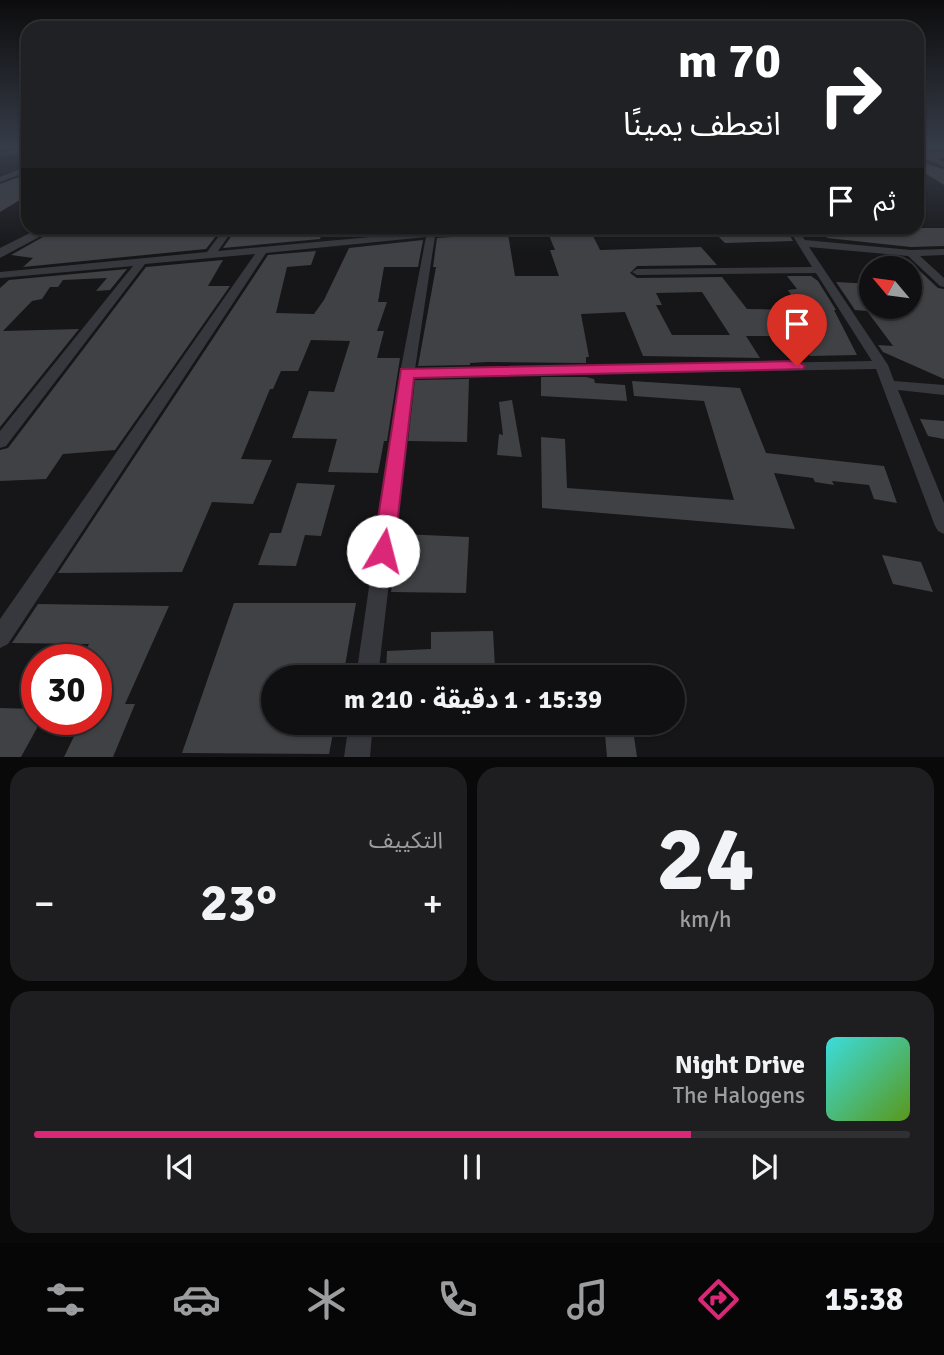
<!DOCTYPE html>
<html lang="ar">
<meta charset="utf-8">
<style>
:root{--surface:#101012;--page:#1e1e20;--text:#f1f3f6;--muted:#9c9d9f;--line:#303032;--accent:#db2777}
body{margin:0;font-family:Signika,"Noto Sans Arabic",sans-serif;background:var(--page);color:var(--text);direction:rtl;height:100vh;display:flex;flex-direction:column;font-size:26px;white-space:nowrap}
*{box-sizing:border-box;margin:0}
p{font-size:23px;color:var(--muted)}
.icon{flex:none;width:38px;height:38px;fill:none;stroke:currentColor;stroke-width:2;stroke-linecap:round;stroke-linejoin:round}
.map{position:relative;height:757px;overflow:hidden;direction:ltr}
.drawer{display:flex;flex-direction:column;gap:10px;padding:10px;background:#09090a;flex:1}
.drawer>*{flex:none}
.top-card{position:absolute;left:21px;top:21px;width:903px;height:214px;border-radius:21px;box-shadow:0 2px 5px #0004,0 0 0 2px var(--line);direction:rtl;background:#202124;color:#fff;overflow:hidden}
.needle{width:46px;rotate:299deg}
.fabs{position:absolute;left:859px;top:256px;display:grid;gap:14px}
.fabs a{display:grid;place-items:center;width:63px;height:63px;border-radius:50%;background:var(--surface);box-shadow:0 2px 5px #0004,0 0 0 2px var(--line);font-size:35px}
.speed{position:absolute;left:21px;top:644px;display:flex;gap:14px;font-size:35px;font-weight:700;text-align:center}
.speed>*{display:grid;place-content:center;width:91px;height:91px;border-radius:50%;background:var(--surface);box-shadow:0 2px 5px #0004,0 0 0 2px var(--line);line-height:1}
.speed .limit{border:10px solid #d22;background:#fff;color:#111}
.pin{position:absolute;display:grid;place-items:center;width:60px;height:60px;color:#fff;margin:-72px -30px;border-radius:50% 50% 50% 0;rotate:-45deg;box-shadow:0 0 7px #0007}
.pin .icon{rotate:45deg}
.me{position:absolute;width:77px;margin:-38px;rotate:8deg;stroke-linejoin:round;filter:drop-shadow(0 0 5px #0008)}
.turn{display:flex;align-items:center;gap:24px;height:147px;padding:0 28px;font-size:32px}
.turn .icon{width:91px;height:91px;stroke-width:2.5}
.turn b{display:block;font-size:49px;line-height:60px}
.then{display:flex;align-items:center;height:66px;padding:0 28px;background:#0003;gap:14px;font-size:26px}
.big{font-size:52px;font-weight:700;line-height:1.1}
.drawer .card{flex:1;display:flex;flex-direction:column;justify-content:center;gap:10px;min-width:0;padding:0 24px;border-radius:21px;background:var(--page)}
.drawer .dial{align-items:center;gap:0}
.dial b{font-size:91px;line-height:1}
.song{display:flex;align-items:center;gap:21px}
.cover{width:84px;height:84px;border-radius:10px;background:linear-gradient(135deg,hsl(180 70% 55%),hsl(90 70% 35%))}
.played{height:7px;border-radius:4px;background:linear-gradient(90deg,var(--accent) 75%,var(--line) 75%)}
.keys{display:flex;justify-content:space-around;direction:ltr}
.heat{display:flex;justify-content:space-between;align-items:center;font-size:38px;direction:ltr}
.drawer .tiles{flex:1;display:grid;gap:10px;grid-template-columns:1fr 1fr}
.card:last-child{grid-column:span 2}
.trip{position:absolute;left:261px;top:665px;width:424px;height:70px;border-radius:35px;background:var(--surface);box-shadow:0 2px 5px #0004,0 0 0 2px var(--line);font-weight:700;line-height:70px;text-align:center;direction:rtl}
.menu{display:flex;height:112px;justify-content:space-around;align-items:center;background:#060607;color:var(--muted)}
.menu .icon{width:49px;height:49px}
.menu .current{color:var(--accent)}
.menu b{font-size:32px;color:var(--text)}
.map>svg:first-child{display:block}
.building{fill:#404145;fill-rule:evenodd}
.lines{fill:none;stroke-linecap:round;stroke-linejoin:round}
.minor{fill:#37383d;fill-rule:evenodd}
.tertiary{fill:#37383d;fill-rule:evenodd}
.route{fill:#db2777;stroke:#8e194d;stroke-width:2}
</style>
<div class="map">
<svg width="944" height="757" viewBox="0 0 944 757">
<rect width="100%" height="100%" fill="#161618"/>
<path class="building" d="M917,161L944,169V185L917,168Z
M28,174V195L0,212V184Z
M59,228L140,232L143,228H182L180,231L219,232L206,249L23,267L33,258L11,255Z
M324,228L320,239L223,248L235,231Z
M373,228H445L371,234Z
M499,228H507L515,276H559L550,250H555L546,228H589L600,250L701,247L717,265L637,266L630,273L637,278L722,277L747,309L795,310L789,303L797,304L788,290L797,289L787,276H811L818,281L836,310H834L857,355L810,356L795,336H746L760,358L643,356L625,312L581,314L589,357H586V363L487,362L470,363V365L418,366L436,267H433L437,238L493,234ZM702,292L730,335H672L656,305H662L656,293Z
M710,228H785L793,241L725,243Z
M828,228H944V246L911,247L827,238Z
M423,240L418,267H384L378,302H387L377,331H384L377,358H400L387,441H384L378,473L328,472L337,439L292,438L309,391L334,392L350,341L311,340L298,371H281L273,389H270L241,459L272,460L253,504L212,502L182,572L58,573L268,255L316,251L311,265L287,267L276,313L314,314L324,300L349,248Z
M883,256L907,259L938,288L944,289V379L883,352L878,345L893,346L867,311L855,310L836,282L872,284V306H910V286H912L910,268H894Z
M223,260L208,286H230L115,450L63,454L46,479L0,481V450L8,448L146,267Z
M127,269L110,290L96,291L107,278L63,280L58,287H50L42,299L32,301L3,331L79,329L0,427V288L9,280Z
M541,377H586L594,379L595,383L625,385L627,401L541,396Z
M469,379L467,442L408,441L415,380Z
M632,381L740,388L766,453L884,466L897,503L874,499L869,485L832,481L834,485L815,482L813,478L774,473L795,529L542,508L541,437L565,439L567,488L734,500L704,401L634,396Z
M512,400L522,457L497,455L499,434L503,435L499,402Z
M920,419L944,421V439L928,436Z
M297,483L335,485L321,536L305,535L296,566L258,565L270,533H281Z
M401,534L469,537L466,593L391,592Z
M882,555L921,562L933,592L893,584Z
M234,603H356L343,677H273V723H335L329,754L182,753Z
M38,604L169,606L125,704H135L113,757H64L79,726H96V660H80L89,644L12,643Z
M493,631L495,668L386,671L387,651L431,649V632Z
M0,708L37,709V728L21,757H0Z
M604,723H632L637,757H607Z"/>
<g class="lines">
<path class="minor" d="M28,149V153L0,156V152Z
M925,153L944,162V167L922,157V153Z
M28,166V171L0,182V177Z
M225,228H234L218,251L468,228H497L493,231L435,236L415,369L872,361L816,273L637,275L632,272L637,269L812,267L788,228H796L805,240L911,250L944,249V255L920,256L944,278V287L940,286L908,256L809,247L888,365L894,381L944,385V395L898,390L944,503V534L938,531L935,526L876,369L413,377L378,677H356L400,373L426,237L266,253L8,644L0,648V619L255,254L145,264L6,446L0,448V431L133,266L0,278V272L207,252Z
M349,723H373L370,757H344Z"/>
<path class="tertiary" d="M917,152H944V158H917Z
M40,228H56L0,258V248Z"/>
</g>
<linearGradient id="sky" x2="0" y2="1"><stop stop-color="#0c0c0d"/><stop offset="0.58" stop-color="#363c48"/><stop offset="1" stop-color="#363c48" stop-opacity="0"/></linearGradient>
<rect width="944" height="253" fill="url(#sky)"/>
<path class="route" d="M797,361L805,366L803,369L414,378L394,551L391,557L383,560L376,557L373,551L401,369Z"/>
</svg>
<div class="fabs">
<a><svg class="needle" viewBox="-14 -14 28 28"><path d="M0-13l5 13h-10z" fill="#e53935"/><path d="M0 13l5-13h-10z" fill="#9c9d9f"/></svg></a>
</div>
<div class="speed"><div class="limit">30</div></div>
<div class="pin" style="left:797px;top:366px;background:#d93025"><svg class="icon" aria-label="arrive" viewBox="0 0 24 24"><path d="M6 21V4h12l-3 4 3 4H6"/></svg></div>
<svg class="me" style="left:383px;top:551px" viewBox="-20 -20 40 40"><circle r="19" fill="#fff"/><path d="M0-13L10 11 0 6-10 11z" fill="#db2777"/></svg>
<div class="trip">15:39 · 1 دقيقة · 210 m</div>
<div class="top-card">
<div class="turn"><svg class="icon" aria-label="right" viewBox="0 0 24 24"><path d="M7 20v-9h11M14 6l5 5-5 5"/></svg><div><b>70 m</b>انعطف يمينًا</div></div>
<div class="then">ثم<svg class="icon" aria-label="arrive" viewBox="0 0 24 24"><path d="M6 21V4h12l-3 4 3 4H6"/></svg></div>
</div>
</div>
<section class="drawer">
<div class="tiles">
<div class="card dial"><b>24</b><p>km/h</p></div>
<div class="card"><p>التكييف</p>
<div class="heat"><a>−</a><b class="big">23°</b><a>+</a></div>
</div>
<div class="card">
<div class="song"><i class="cover"></i><div><b>Night Drive</b><p>The Halogens</p></div></div>
<div class="played"></div>
<div class="keys"><svg class="icon" aria-label="previous" viewBox="0 0 24 24"><path d="M18 5L8 12l10 7zM5 5v14"/></svg><svg class="icon" aria-label="pause" viewBox="0 0 24 24"><path d="M8 5v14M16 5v14"/></svg><svg class="icon" aria-label="next" viewBox="0 0 24 24"><path d="M6 5l10 7-10 7zM19 5v14"/></svg></div>
</div>
</div>
</section>
<nav class="menu">
<b>15:38</b>
<svg class="icon current" aria-label="directions" viewBox="0 0 24 24"><path d="M12 3l9 9-9 9-9-9zM9 14v-3h6M13 9l2 2-2 2"/></svg>
<svg class="icon" aria-label="music" viewBox="0 0 24 24"><path d="M9 18V5l10-2v13"/><circle cx="6" cy="18" r="3"/><circle cx="16" cy="16" r="3"/></svg>
<svg class="icon" aria-label="phone" viewBox="0 0 24 24"><path d="M5 4h4l2 5-3 2q2 4 5 5l2-3 5 2v4C11 20 4 13 5 4z"/></svg>
<svg class="icon" aria-label="climate" viewBox="0 0 24 24"><path d="M12 3v18M4 7l16 10M4 17L20 7"/></svg>
<svg class="icon" aria-label="car" viewBox="0 0 24 24"><path d="M5 17H2v-5l4-1 3-4h7l3 4 3 1v5h-3M9 17h6M6 11h13"/><circle cx="7" cy="17" r="2"/><circle cx="17" cy="17" r="2"/></svg>
<svg class="icon" aria-label="filters" viewBox="0 0 24 24"><path d="M4 7h16M4 17h16"/><circle cx="9" cy="7" r="2"/><circle cx="15" cy="17" r="2"/></svg>
</nav>
